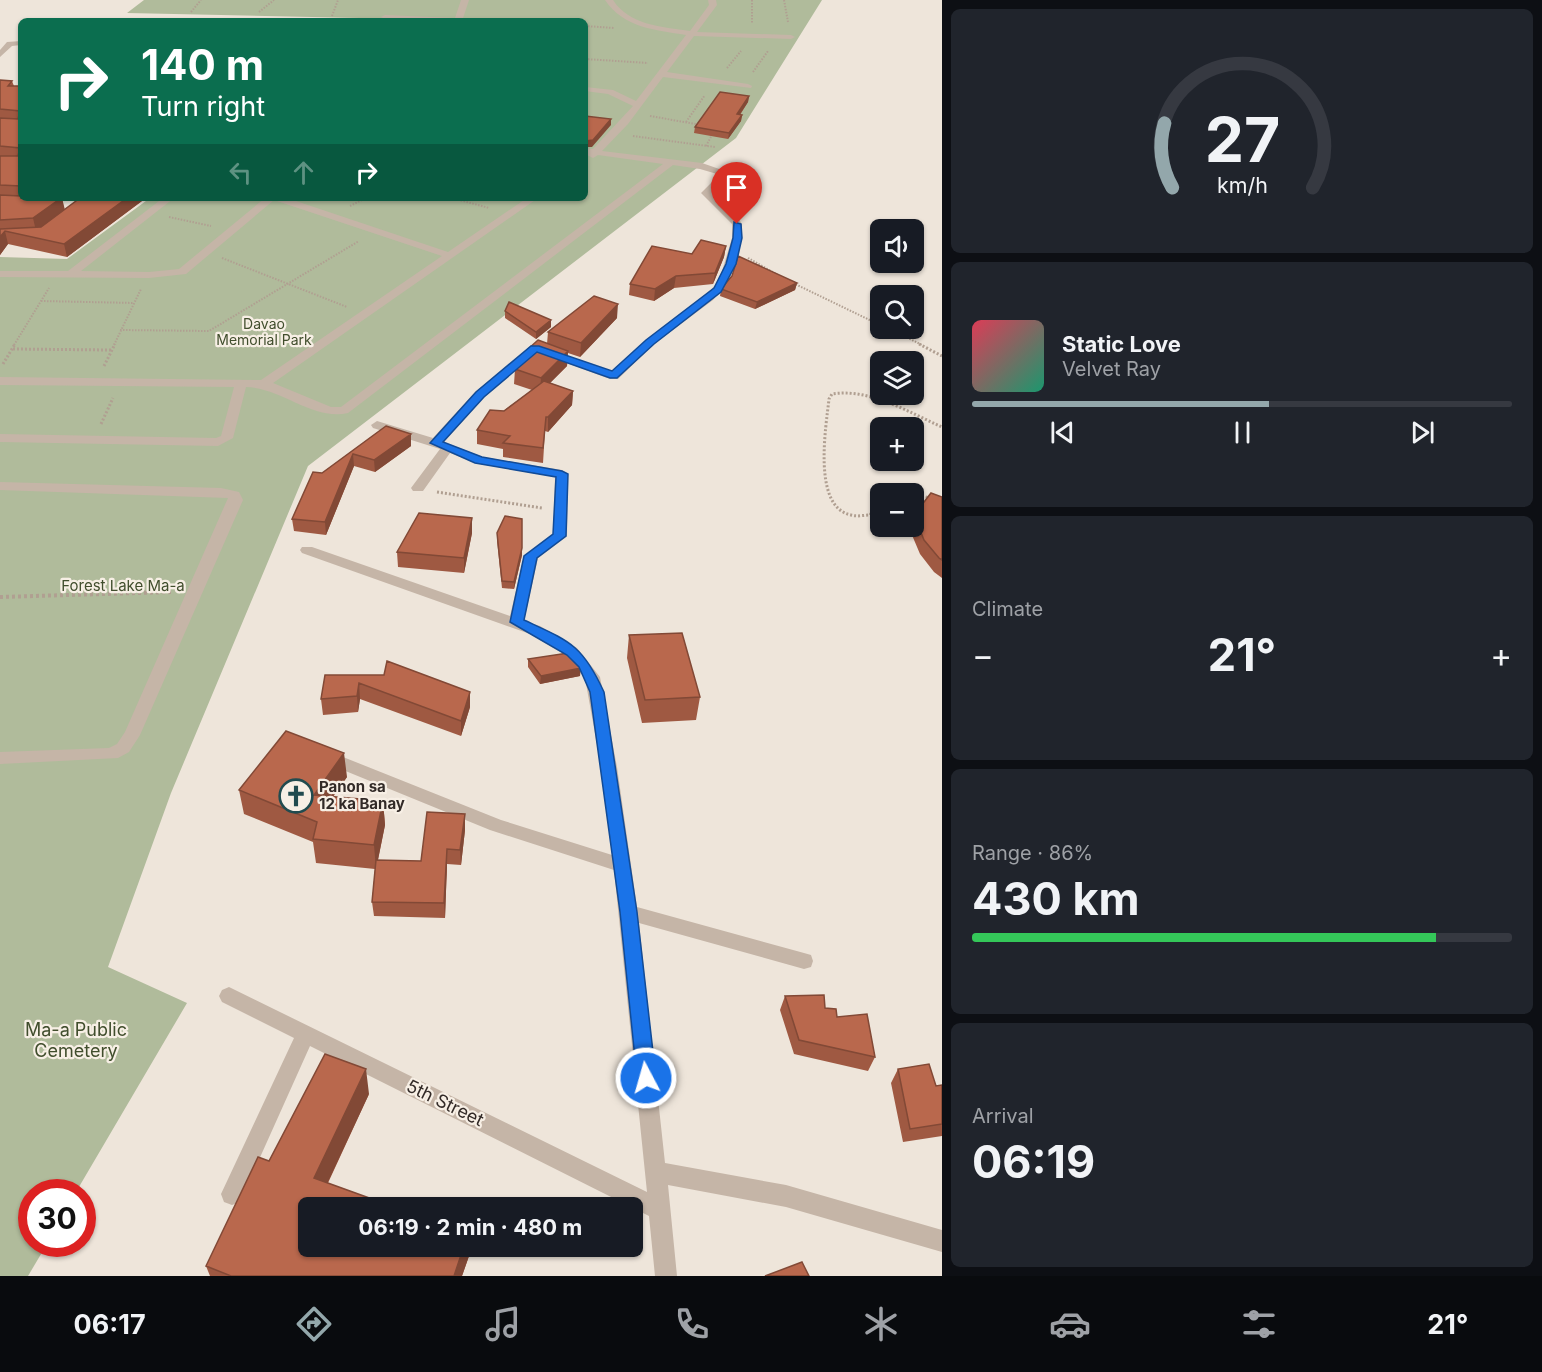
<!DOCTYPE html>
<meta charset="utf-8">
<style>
:root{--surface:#171b24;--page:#20242c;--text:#f1f3f6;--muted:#9ea1a6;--line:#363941;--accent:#93a7ab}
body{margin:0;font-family:Inter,sans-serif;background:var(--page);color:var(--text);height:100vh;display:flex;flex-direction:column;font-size:22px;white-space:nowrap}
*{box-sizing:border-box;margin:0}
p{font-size:20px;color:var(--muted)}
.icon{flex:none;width:33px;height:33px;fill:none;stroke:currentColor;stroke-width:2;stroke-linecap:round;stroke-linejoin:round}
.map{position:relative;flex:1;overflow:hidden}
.panel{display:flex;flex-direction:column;gap:9px;padding:9px;background:#0d0f14;width:600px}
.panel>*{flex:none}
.hud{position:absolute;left:18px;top:18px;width:570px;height:183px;border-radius:9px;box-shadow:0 2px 4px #0004;background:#0b6e4f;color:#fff;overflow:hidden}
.fabs{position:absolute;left:870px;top:219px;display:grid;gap:12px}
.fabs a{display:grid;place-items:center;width:54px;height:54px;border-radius:9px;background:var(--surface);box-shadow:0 2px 4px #0004;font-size:30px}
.speed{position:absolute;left:18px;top:1179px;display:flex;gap:12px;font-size:30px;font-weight:700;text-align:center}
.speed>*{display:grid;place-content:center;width:78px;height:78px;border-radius:50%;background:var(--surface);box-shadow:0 2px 4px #0004;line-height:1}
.speed .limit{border:9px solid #d22;background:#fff;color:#111}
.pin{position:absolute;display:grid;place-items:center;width:51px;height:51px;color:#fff;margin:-62px -26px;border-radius:50% 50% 50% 0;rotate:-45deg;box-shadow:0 0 6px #0007}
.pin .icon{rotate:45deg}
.me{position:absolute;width:66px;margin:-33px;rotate:354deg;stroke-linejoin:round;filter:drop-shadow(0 0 4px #0008)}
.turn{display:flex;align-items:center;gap:21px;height:126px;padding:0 24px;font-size:27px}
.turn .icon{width:78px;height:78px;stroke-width:2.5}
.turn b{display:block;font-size:42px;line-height:51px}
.lanes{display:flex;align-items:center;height:57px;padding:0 24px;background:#0003;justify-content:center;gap:30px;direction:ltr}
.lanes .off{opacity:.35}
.big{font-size:45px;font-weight:700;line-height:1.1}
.panel .widget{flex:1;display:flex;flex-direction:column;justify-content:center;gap:9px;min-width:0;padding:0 21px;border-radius:9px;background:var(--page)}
.panel .dial{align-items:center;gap:0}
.dial svg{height:156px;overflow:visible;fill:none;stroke:var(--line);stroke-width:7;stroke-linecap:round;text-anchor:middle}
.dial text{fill:var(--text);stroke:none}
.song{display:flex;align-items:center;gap:18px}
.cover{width:72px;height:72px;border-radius:9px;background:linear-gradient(135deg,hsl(350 70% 55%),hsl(160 70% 35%))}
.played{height:6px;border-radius:3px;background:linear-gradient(90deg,var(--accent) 55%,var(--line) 55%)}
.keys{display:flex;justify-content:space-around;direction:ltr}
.heat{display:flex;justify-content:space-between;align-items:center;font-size:33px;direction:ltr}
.charge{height:9px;border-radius:4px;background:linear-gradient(90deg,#34c759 86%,var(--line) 0)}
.trip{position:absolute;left:298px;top:1197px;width:345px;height:60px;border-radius:9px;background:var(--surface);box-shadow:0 2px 4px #0004;font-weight:700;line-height:60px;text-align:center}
.tab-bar{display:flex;height:96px;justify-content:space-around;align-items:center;background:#090b0e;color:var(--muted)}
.tab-bar .icon{width:42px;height:42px}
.tab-bar .on{color:var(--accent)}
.tab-bar b{font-size:27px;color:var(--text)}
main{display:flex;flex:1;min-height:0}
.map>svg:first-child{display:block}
.green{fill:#b0bb9b}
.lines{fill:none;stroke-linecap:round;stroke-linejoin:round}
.path-far2{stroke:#b09f91;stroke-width:2;stroke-dasharray:1.5 1.5;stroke-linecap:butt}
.path-far1{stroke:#b09f91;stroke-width:3;stroke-dasharray:2 2;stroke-linecap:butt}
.path{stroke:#b09f91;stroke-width:4;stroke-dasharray:3 3;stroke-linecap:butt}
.minor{fill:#c5b5a7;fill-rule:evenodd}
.wall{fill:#9f5942;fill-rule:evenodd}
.shaded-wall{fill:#824936}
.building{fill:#b9684d;stroke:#824936;stroke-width:1.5}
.route{fill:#1a73e8;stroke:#114b97;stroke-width:1.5}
.labels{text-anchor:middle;stroke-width:4.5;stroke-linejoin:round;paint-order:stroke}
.far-park-label{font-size:14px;fill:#414e2d;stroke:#f7efe5}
.park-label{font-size:15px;fill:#414e2d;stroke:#f7efe5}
.poi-label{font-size:15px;font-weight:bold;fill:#322a27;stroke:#f7efe5;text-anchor:start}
.near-park-label{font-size:18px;fill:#414e2d;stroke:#f7efe5}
.near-street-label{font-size:18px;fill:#322a27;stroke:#f7efe5}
</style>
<main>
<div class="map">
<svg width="942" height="1276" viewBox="0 0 942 1276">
<rect width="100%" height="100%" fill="#eee5da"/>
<path class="green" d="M144,0H822L736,138L308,466L171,793L108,967L187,1003L76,1192H32V1244H47L28,1276H0V257L67,259L150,198H585V21H357L359,18L127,13Z"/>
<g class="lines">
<path class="path-far2" d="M752,0V23
M784,0L788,22
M191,12L201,0
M259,12L274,0
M332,16L338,0
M474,21H483
M585,26L614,28
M585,59L648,63
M727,68L741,51
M753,72L768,51
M650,116L701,125
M686,122L705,95
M633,136L715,147
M706,146L713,133
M452,198L489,208
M350,206L366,198
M169,217L211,226
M222,258L347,307
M748,258L778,275
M793,283L880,325
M41,301L134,303
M888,328L922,345
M120,330L209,331L359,241
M14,345L49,288
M114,345L141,289"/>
<path class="path-far1" d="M919,344L942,356
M13,349L111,350
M3,364L15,344
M104,366L115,344
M101,424L113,398
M437,492L542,508
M897,494H909
M914,494L930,498
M880,500L870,515C864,515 857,517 851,515C812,507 826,427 829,399L832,394C870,388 908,412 942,427"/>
<path class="path" d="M0,597L173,592"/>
<path class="minor" d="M461,0H469L462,21L385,19L381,17L385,15L455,18Z
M605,0H613C629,25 662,27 690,31L709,5L708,0H716L717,5L697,32L791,35L795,37L791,39L694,36L667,72L748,84L752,86L751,88L663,77L628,124L602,151L702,163L725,171L726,179L712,193L736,215L742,224V238L729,282L713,300L654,344L618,379H610L537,352L484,397L444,442L483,457L562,470L568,474L567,536L538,558L524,621L540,626L577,648L600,677L617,767L637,907L804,953L811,955L813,961L811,967L804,969L639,923L665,1163L786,1185L942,1230V1252L786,1207L668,1185L677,1276H655L649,1216L310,1046L240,1202L232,1205L224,1202L221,1194L294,1038L222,1002L219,996L222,990L229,987L647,1192L614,870L490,830L321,761L319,757L321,753H333L501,820L612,855L601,767L585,678L567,656L530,634L302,553L300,550L302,547H312L510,616L524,556L553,534L555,477L480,464L450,453L423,491H413L411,488L440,449L373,428L371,425L377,421L433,438L476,391L535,345L612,371L646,340L705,296L719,281L732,238V224L701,193L716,178L717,174L700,169L673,165L348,413C313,421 282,388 246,387L233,438L218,446L0,442V434L216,438L221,436L234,387L0,385V377L261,380L442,256L274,200L186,274L149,278L0,277V271H68L163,198H174L81,271L149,272L179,269L265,198H287L448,252L527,198H538L273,383L331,407H341L663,164L598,155L593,158L585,154V148L593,149L633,106L608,94L585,91V87L613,90L636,101L686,35C655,30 624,28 605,0Z
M128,19L143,21H124Z
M21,41V45L12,46L0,57V50L7,42Z
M0,482L221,488L239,492L243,500L140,735L129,752L118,758L0,764V752L109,748L117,744L125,732L228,498L0,490Z"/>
</g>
<path class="wall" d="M0,80L12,81L14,86H21V198H146L67,257L8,244L0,255ZM62,200L77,201L64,210Z
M749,96L748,102L740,115H742L741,121L728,139L694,133L695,127Z
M726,246L724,257L713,284L674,288L654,301L629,295L630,284L692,254Z
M732,276L797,283L795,290L755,309L720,296L721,289Z
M505,311L551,320V327L536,339L505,318Z
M617,318L580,357L568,353L567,366L550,383L573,391L572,405L548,432L545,431L543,463L503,457V449L477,444V430L532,390L514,384L515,369L547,344L548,332Z
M386,426L411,446L375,472L354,466L326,535L294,531L292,519L322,473Z
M942,497V578L934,572L920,554L909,528L910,526H914V515Z
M472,518V533L464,573L398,567L397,552Z
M497,533L522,555L514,589L502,588L497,541Z
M629,635L700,697L696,720L642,723L627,658Z
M528,659L580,676L540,684L528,667Z
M325,675L470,707L461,736L360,699L358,712L323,715L321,699Z
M347,777L333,797L383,801L385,825L378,860L421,861L465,814V830L461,865L447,864L445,918L374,916L372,902L375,869L316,863L313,842L244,814L239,790Z
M785,996L825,1008L837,1017L875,1057L868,1071L794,1054L780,1010Z
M898,1069L936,1086L942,1085V1136L903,1142L891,1083Z
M369,1094L328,1183L309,1246H468L469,1256L462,1276H210L206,1266L269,1161Z"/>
<path class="shaded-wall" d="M749,96L748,102L736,120L737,114Z
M742,115L741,121L728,139L729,133Z
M611,119V125L592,147H585V141Z
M61,198H62L65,210L36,231L33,218Z
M127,198H146L67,257L64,244Z
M5,231L8,244L0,255V237Z
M726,246L724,257L713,284L715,273Z
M676,276L674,288L654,301L655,289Z
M797,283L795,290L755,309L757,302Z
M618,304L617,318L580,357L581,343Z
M551,320V327L536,339V332Z
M568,351L567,366L540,393L541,378Z
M573,391L572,405L548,432V417Z
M411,434V446L375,472L374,460Z
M353,454L354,466L326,535L325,522Z
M472,518V533L464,573V558Z
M522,548V555L514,589V582Z
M581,668L580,676L540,684L541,676Z
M359,683L360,699L358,712L357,696Z
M470,692V707L461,736V721Z
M344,753L347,777L317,819L314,795Z
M383,801L385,825L376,869L374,845Z
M465,814V830L461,865L460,850Z
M447,849V864L445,918L444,903Z
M366,1069L369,1094L319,1201L314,1178Z
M464,1246H468L469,1256L462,1276H454Z"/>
<path class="building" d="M0,80L12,81L8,86H21V186L0,185V156H18L20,148L0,146V118L18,119L20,111L0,109Z
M720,92L749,96L737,114L742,115L729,133L695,127Z
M585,116L611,119L593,140L585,141Z
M0,195L21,196V198H61L33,218L0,220Z
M80,198H127L64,244L5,231L0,237V229L41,227Z
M701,240L726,246L715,273L676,276L655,289L630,284L652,246L692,254Z
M738,256L797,283L757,302L721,289L732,276Z
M594,296L618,304L581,343L548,332Z
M509,302L551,320L536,332L505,311Z
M538,340L568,351L541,378L515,369L527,350Z
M544,381L573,391L548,417H546L543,448L503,443L510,436L477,430L490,410L504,411Z
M386,426L411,434L374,460L353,454L325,522L292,519L313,472L322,473Z
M931,493L942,497V560L939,558L924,540L914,515Z
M419,513L472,518L464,558L397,552Z
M505,516L522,519V548L514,582L502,581L497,533Z
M682,633L700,697L645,700L629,635Z
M568,653L581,668L541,676L528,659Z
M387,661L470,692L461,721L359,683L357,696L321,699L325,675H384Z
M286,731L344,753L314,795L383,801L374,845L313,839L317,822L239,790Z
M427,812L465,814L460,850L447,849L444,903L372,902L376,860L421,861Z
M824,995L825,1008L836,1009L837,1017L867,1014L875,1057L799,1040L785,996Z
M325,1054L366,1069L314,1178L397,1208H309V1246H464L454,1276H231L206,1266L258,1157L269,1161Z
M929,1064L936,1086L942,1085V1124L910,1129L898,1069Z
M802,1262L809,1276H765Z"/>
<path class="route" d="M734,222L741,224L742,238L736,264L721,292L654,344L617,378H610L537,352L484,397L443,442L482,457L562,471L568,474L566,536L537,558L524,620C569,641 582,644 604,692L637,912L656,1078L653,1084L646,1087L640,1084L637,1078L620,912L590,692L579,667L567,655L510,622L524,556L553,534L556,477L475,463L430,443L476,392L531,346H539L612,371L646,340L714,288L726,264L733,238Z"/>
<defs>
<g id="church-ring" transform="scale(1.725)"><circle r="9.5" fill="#f7efe5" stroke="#214b4f" stroke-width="1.5"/><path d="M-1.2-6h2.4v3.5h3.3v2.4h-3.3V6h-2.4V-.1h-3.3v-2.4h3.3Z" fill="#214b4f"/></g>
</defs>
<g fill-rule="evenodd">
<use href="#church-ring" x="296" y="796"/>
</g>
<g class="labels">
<g class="far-park-label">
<text x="264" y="329">Davao<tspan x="264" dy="16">Memorial Park</tspan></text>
</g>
<g class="park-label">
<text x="123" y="591">Forest Lake Ma-a</text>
</g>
<g class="poi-label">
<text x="319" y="792">Panon sa<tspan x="319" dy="17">12 ka Banay</tspan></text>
</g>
<g class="near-park-label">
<text x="76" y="1036">Ma-a Public<tspan x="76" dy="21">Cemetery</tspan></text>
</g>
<g class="near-street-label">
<text transform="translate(445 1103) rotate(26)" y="6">5th Street</text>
</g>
</g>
</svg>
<div class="fabs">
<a><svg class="icon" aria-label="sound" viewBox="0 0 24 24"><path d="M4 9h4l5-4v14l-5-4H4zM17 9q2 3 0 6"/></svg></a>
<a><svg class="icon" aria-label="search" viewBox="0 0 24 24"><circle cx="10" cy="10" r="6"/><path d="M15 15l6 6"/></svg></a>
<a><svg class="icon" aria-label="layers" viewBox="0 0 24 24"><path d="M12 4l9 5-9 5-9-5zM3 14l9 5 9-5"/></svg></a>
<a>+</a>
<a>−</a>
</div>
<div class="speed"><div class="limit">30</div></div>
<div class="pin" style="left:737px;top:224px;background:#d93025"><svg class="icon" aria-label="arrive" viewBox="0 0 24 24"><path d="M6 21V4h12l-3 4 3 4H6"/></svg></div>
<svg class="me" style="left:646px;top:1078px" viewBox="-20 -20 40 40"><circle r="17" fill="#1a73e8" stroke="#fff" stroke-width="3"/><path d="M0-11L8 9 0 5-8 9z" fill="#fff"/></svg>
<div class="trip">06:19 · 2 min · 480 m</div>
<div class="hud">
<div class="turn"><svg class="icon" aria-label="right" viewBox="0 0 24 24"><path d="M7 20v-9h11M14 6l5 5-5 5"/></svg><div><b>140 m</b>Turn right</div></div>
<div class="lanes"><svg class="icon off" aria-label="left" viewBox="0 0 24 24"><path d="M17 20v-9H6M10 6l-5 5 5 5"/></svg><svg class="icon off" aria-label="ahead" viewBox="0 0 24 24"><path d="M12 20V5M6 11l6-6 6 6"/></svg><svg class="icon" aria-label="right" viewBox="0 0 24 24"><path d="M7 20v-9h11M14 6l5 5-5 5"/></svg></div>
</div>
</div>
<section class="panel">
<div class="widget dial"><svg viewBox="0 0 100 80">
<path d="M14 69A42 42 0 1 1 86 69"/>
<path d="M14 69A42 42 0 0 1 10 36" stroke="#93a7ab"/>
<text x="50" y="56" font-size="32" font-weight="700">27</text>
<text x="50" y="72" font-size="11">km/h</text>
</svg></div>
<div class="widget">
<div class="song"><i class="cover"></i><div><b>Static Love</b><p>Velvet Ray</p></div></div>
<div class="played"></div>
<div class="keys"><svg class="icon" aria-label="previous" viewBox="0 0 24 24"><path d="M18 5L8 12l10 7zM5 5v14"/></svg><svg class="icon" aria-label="pause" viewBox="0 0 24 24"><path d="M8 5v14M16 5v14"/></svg><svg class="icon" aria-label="next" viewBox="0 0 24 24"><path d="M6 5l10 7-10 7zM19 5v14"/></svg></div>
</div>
<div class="widget"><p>Climate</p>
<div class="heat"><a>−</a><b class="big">21°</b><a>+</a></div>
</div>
<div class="widget"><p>Range · 86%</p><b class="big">430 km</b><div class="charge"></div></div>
<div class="widget"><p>Arrival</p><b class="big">06:19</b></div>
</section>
</main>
<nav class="tab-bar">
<b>06:17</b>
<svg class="icon on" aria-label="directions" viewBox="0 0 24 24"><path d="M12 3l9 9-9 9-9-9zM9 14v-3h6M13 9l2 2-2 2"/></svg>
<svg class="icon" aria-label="music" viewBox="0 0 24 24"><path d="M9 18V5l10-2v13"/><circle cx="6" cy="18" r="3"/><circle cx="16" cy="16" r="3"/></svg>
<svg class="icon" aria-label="phone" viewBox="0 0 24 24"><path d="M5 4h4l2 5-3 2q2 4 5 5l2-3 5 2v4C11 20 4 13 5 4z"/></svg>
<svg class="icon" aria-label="climate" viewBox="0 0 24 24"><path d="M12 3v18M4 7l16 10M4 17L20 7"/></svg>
<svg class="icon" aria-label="car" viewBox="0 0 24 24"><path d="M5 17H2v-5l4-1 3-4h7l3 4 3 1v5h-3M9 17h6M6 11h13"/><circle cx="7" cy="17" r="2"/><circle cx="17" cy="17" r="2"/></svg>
<svg class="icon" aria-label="filters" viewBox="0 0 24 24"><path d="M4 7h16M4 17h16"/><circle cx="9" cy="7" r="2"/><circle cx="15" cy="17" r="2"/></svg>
<b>21°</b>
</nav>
